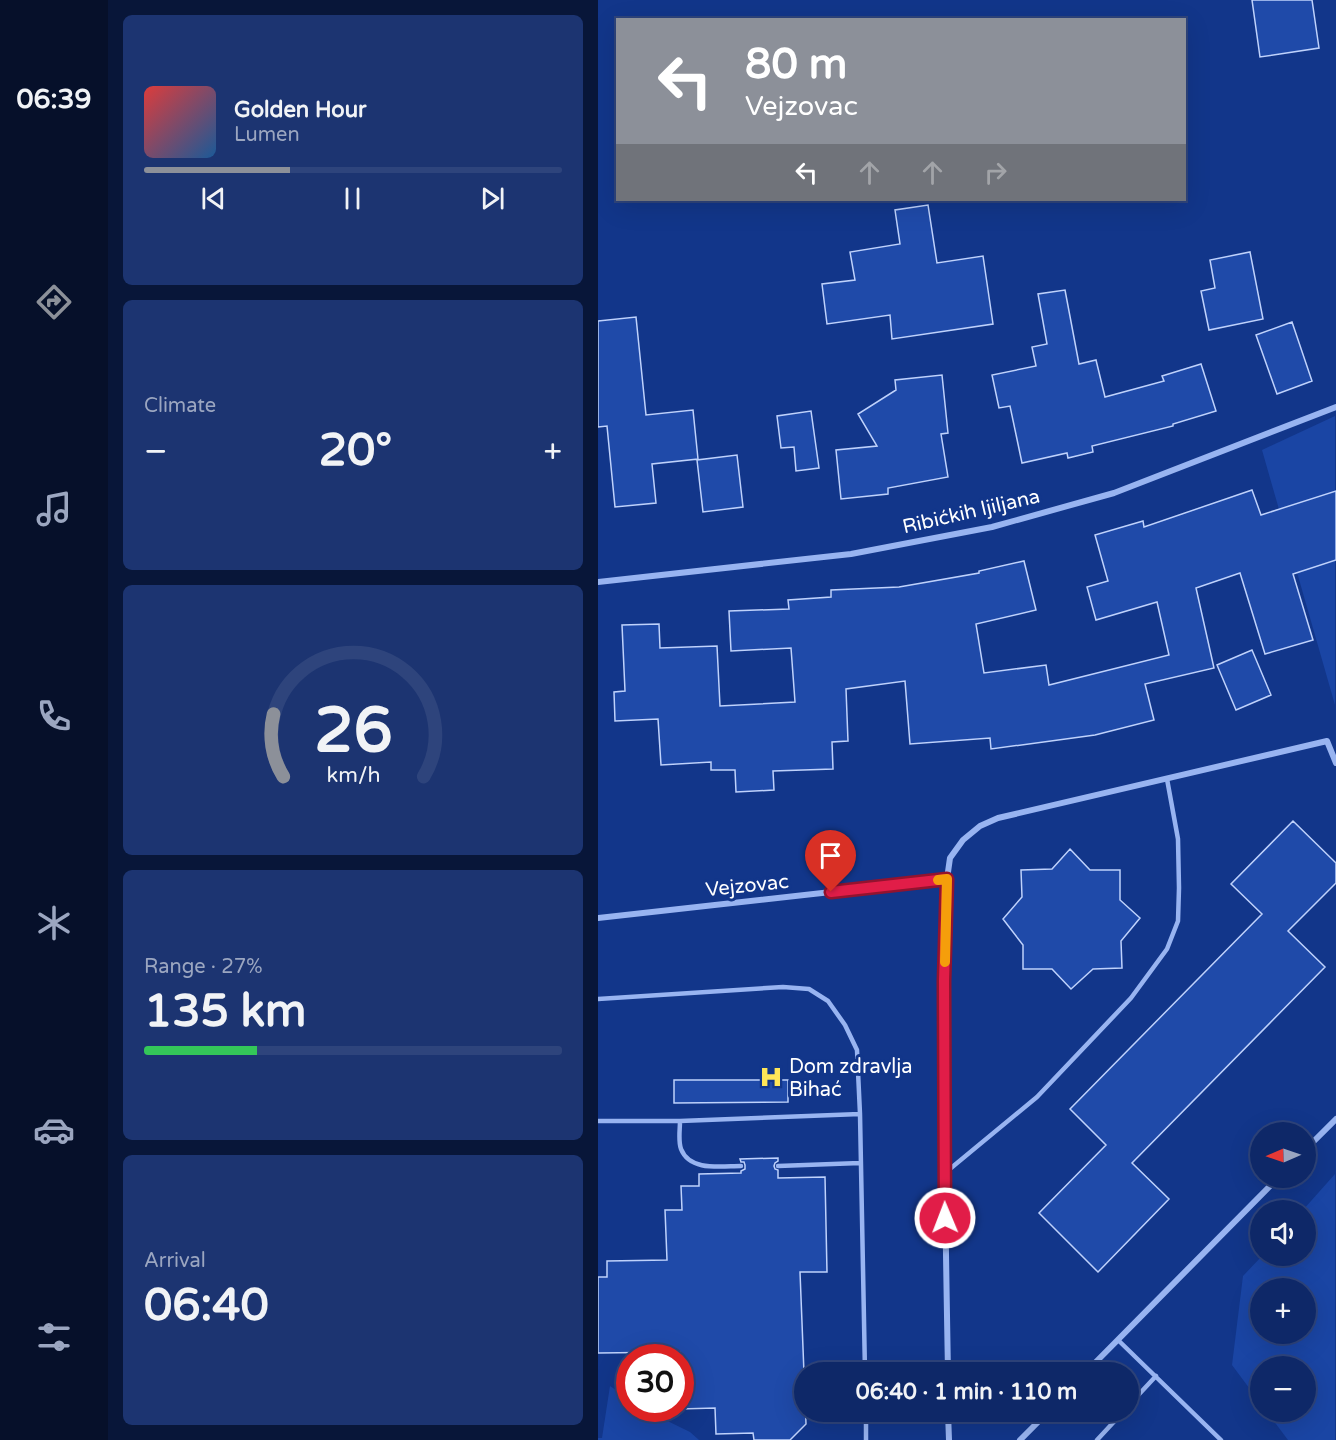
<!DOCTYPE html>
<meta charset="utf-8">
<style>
:root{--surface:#0e2868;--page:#1c3471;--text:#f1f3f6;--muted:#9ba6c0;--line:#2e447c;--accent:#8c9099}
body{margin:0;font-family:"Varela Round",sans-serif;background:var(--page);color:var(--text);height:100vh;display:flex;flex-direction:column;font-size:22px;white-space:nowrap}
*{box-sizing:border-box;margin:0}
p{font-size:20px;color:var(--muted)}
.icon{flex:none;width:33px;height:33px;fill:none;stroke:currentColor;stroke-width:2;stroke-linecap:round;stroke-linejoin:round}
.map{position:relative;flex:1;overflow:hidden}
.drawer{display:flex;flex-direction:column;gap:15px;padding:15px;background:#081639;width:490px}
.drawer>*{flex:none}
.banner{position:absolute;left:18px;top:18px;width:570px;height:183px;border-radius:0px;box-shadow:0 6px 24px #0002,0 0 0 2px var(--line);background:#8c9099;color:#fff;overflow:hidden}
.needle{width:39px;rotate:268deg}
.tools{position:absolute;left:652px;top:1122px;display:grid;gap:12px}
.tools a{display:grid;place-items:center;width:66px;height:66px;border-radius:50%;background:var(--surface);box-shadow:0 6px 24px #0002,0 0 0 2px var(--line);font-size:30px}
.speed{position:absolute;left:18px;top:1344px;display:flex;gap:12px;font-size:30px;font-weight:700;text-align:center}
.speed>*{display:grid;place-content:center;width:78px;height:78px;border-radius:50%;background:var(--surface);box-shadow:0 6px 24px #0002,0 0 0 2px var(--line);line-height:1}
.speed .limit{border:9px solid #d22;background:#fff;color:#111}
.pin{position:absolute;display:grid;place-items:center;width:51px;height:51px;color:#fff;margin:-62px -26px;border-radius:50% 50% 50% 0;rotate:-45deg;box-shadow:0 0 6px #0007}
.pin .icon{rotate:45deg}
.me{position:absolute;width:66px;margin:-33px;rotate:359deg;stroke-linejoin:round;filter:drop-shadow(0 0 4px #0008)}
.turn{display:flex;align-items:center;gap:21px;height:126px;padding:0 30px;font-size:27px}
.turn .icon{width:78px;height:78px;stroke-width:2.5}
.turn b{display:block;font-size:42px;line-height:51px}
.lanes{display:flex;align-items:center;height:57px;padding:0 30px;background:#0003;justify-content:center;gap:30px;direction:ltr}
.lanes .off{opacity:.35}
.big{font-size:45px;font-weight:700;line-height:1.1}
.drawer .widget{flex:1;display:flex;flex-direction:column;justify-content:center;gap:9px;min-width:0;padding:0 21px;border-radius:9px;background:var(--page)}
.drawer .dial{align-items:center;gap:0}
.dial svg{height:156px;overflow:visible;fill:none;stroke:var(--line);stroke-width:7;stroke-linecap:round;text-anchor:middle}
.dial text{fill:var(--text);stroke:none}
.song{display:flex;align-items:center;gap:18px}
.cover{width:72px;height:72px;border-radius:9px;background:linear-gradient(135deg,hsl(0 70% 55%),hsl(210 70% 35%))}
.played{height:6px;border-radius:3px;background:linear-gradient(90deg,var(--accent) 35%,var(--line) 35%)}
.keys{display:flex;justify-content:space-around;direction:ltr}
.heat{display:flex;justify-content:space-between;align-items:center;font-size:33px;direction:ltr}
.charge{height:9px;border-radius:4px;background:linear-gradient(90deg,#34c759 27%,var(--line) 0)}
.trip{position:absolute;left:196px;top:1362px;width:345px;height:60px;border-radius:30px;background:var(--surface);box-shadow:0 6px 24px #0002,0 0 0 2px var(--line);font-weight:700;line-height:60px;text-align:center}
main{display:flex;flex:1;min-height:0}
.dock{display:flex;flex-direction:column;width:108px;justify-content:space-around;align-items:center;background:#06102a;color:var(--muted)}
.dock .icon{width:42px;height:42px}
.dock .current{color:var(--accent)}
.dock b{font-size:27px;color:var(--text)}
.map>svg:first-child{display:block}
.green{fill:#1a45a4;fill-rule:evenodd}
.building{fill:#1f4aa9;stroke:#bfd2fc;stroke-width:1.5}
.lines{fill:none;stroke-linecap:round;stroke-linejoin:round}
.lane{stroke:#98b4f1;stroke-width:4.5}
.street{stroke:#98b4f1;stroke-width:6}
.route-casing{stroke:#92132f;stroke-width:15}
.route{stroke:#e11d48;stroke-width:10}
.slow{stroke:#f59e0b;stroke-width:10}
.labels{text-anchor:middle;stroke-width:6;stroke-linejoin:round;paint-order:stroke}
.street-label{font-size:20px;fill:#fff;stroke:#12368a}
.poi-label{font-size:20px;fill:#fff;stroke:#12368a;text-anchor:start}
</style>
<main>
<nav class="dock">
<b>06:39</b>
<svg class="icon current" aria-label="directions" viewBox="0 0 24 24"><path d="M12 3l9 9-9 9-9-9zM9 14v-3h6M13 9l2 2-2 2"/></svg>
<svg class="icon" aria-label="music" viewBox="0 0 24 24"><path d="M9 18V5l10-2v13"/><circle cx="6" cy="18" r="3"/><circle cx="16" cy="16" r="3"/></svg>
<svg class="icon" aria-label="phone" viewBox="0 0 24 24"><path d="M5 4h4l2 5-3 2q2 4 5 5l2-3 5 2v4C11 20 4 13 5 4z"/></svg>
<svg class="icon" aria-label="climate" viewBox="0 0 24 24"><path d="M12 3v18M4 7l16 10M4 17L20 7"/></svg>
<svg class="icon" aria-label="car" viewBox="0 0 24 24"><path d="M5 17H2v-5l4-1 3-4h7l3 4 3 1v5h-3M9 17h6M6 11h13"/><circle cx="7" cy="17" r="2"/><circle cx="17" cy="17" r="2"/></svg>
<svg class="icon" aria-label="filters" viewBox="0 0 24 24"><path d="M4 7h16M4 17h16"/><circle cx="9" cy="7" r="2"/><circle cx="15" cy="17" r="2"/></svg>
</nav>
<section class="drawer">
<div class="widget">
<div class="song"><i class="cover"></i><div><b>Golden Hour</b><p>Lumen</p></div></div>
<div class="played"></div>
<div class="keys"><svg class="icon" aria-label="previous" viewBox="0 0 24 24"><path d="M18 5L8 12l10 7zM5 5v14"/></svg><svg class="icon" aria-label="pause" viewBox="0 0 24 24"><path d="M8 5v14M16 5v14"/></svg><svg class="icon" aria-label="next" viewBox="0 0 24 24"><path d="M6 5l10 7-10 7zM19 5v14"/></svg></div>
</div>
<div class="widget"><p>Climate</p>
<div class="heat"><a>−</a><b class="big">20°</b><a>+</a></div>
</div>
<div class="widget dial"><svg viewBox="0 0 100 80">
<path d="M14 69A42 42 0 1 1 86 69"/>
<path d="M14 69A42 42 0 0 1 9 37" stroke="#8c9099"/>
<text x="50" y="56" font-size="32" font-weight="700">26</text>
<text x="50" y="72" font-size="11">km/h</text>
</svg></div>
<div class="widget"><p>Range · 27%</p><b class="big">135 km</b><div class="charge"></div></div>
<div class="widget"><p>Arrival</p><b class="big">06:40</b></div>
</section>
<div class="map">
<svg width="738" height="1440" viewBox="0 0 738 1440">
<rect width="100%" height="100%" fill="#12368a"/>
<path class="green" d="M737,416V705L664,450Z
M737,1174V1440H690L669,1412H708V1366H663V1404L634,1365L645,1276L664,1256H708V1210H705ZM663,1288H708V1334H663Z
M12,1386L31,1399L32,1408L45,1409L92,1432L101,1440H0V1438H4Z"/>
<path class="building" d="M654,0H714L721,48L662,57Z
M330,205L339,263L385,256L395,324L294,339L292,315L229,324L224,284L257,280L252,252L302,244L297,210Z
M652,252L665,319L611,330L603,291L617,288L612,260Z
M467,290L481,364L498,360L507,397L566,381L564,376L603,364L618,411L575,424V426L494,446L495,452L470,458L469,453L424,463L412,406L401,408L394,375L438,366L434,347L449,344L440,294Z
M38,317L48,415L95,410L100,459L54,464L58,503L17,507L9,426L0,427V321Z
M694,322L714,381L679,394L658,335Z
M344,375L350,433L343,434L350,477L290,488V494L243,499L238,450L279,446L260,414L298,390L297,380Z
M213,411L221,468L198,471L196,447L183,448L179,416Z
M139,455L145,507L105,512L99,460Z
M654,490L663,515L738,491V560L695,574L715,640L667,654L642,573L598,588L616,668L547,684L556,720L497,735L393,749L392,738L312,744L307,681L248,689L250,741L234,742L235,769L175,771L176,790L138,792L137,770H113V762L63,765L60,719L17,721L16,692L27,691L24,625L61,624L62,648L119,646L122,706L197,702L193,648L133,651L131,611L191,609L190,600L233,597V590L301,587L381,573V571L426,561L438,610L378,624L386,673L448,665L451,685L571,655L559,602L498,620L489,587L510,581L497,535L545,521L546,527Z
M654,650L673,695L638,710L619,665Z
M695,821L738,863V883L690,931L727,967L534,1163L571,1199L500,1272L441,1213L508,1145L472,1109L664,914L633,884Z
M472,849L492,870H522V900L542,918L523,941L524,968L495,969L473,989L454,969H425V945L405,919L424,897L423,870L454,869Z
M76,1080H190V1102L76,1103Z
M180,1158V1161L177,1163L176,1166L177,1169L180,1170V1178L227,1177L229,1272H202L208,1424L192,1440H156L155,1433L118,1434L117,1408L82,1409V1352L0,1353V1277H9V1261L69,1260L67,1210H84L83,1186H101V1174L143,1173V1171L147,1169V1165L146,1162H143L142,1159Z"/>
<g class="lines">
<path class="lane" d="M0,999L185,987L211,989L230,1001L247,1025L259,1050L262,1114L267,1372
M0,1121H82L262,1114
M82,1121C82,1130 80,1141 83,1149C92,1172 124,1166 143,1166
M180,1166L262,1163
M347,1173L439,1097L533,998L569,949L580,921L581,888L580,839L569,779
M520,1340L623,1440
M531,1405L558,1376
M268,1412V1440
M499,1440L525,1412"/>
<path class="street" d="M0,582L253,554L394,527L516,493L738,407
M349,879L352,858L365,840L382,826L400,818L729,741L738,763
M0,918L349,879C344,1044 347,1208 350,1372
M708,1149L738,1119
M488,1372L680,1178
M350,1412L351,1440
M422,1440L450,1412"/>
</g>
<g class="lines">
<g class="route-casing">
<path id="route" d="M233,892L349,879L346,981L347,1218"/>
</g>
<use href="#route" class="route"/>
<path class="slow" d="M340,880L349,879L347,962"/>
</g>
<defs>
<g id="hospital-bare" transform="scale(1.8)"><path d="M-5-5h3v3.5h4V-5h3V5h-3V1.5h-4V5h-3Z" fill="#ffe658" stroke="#12368a" stroke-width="2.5" paint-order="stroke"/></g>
</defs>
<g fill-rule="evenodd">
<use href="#hospital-bare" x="173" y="1077"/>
</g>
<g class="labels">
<g class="street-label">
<text transform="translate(373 511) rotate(-13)" y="7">Ribićkih ljiljana</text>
<text transform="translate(149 885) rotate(-6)" y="7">Vejzovac</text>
</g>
<g class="poi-label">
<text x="191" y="1073">Dom zdravlja<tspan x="191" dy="23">Bihać</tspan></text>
</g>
</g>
</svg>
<div class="tools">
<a><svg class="needle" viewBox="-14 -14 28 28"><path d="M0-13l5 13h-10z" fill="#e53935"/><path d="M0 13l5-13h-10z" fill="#9ba6c0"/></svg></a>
<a><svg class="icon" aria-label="sound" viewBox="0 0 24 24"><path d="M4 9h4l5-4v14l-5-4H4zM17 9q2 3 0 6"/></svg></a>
<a>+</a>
<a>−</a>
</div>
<div class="speed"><div class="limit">30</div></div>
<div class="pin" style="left:233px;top:892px;background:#d93025"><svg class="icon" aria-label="arrive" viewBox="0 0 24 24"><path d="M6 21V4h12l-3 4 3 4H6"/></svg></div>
<svg class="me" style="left:347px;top:1218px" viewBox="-20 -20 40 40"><circle r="17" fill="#e11d48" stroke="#fff" stroke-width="3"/><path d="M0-11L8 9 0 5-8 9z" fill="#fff"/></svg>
<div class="trip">06:40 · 1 min · 110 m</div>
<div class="banner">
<div class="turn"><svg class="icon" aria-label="left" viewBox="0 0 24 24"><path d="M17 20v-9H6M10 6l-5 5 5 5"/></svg><div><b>80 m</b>Vejzovac</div></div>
<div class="lanes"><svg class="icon" aria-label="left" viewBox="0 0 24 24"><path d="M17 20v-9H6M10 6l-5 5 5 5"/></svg><svg class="icon off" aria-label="ahead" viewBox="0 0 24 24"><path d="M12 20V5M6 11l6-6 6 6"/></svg><svg class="icon off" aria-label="ahead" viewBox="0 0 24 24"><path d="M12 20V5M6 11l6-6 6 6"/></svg><svg class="icon off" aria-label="right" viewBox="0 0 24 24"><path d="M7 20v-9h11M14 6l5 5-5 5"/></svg></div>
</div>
</div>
</main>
